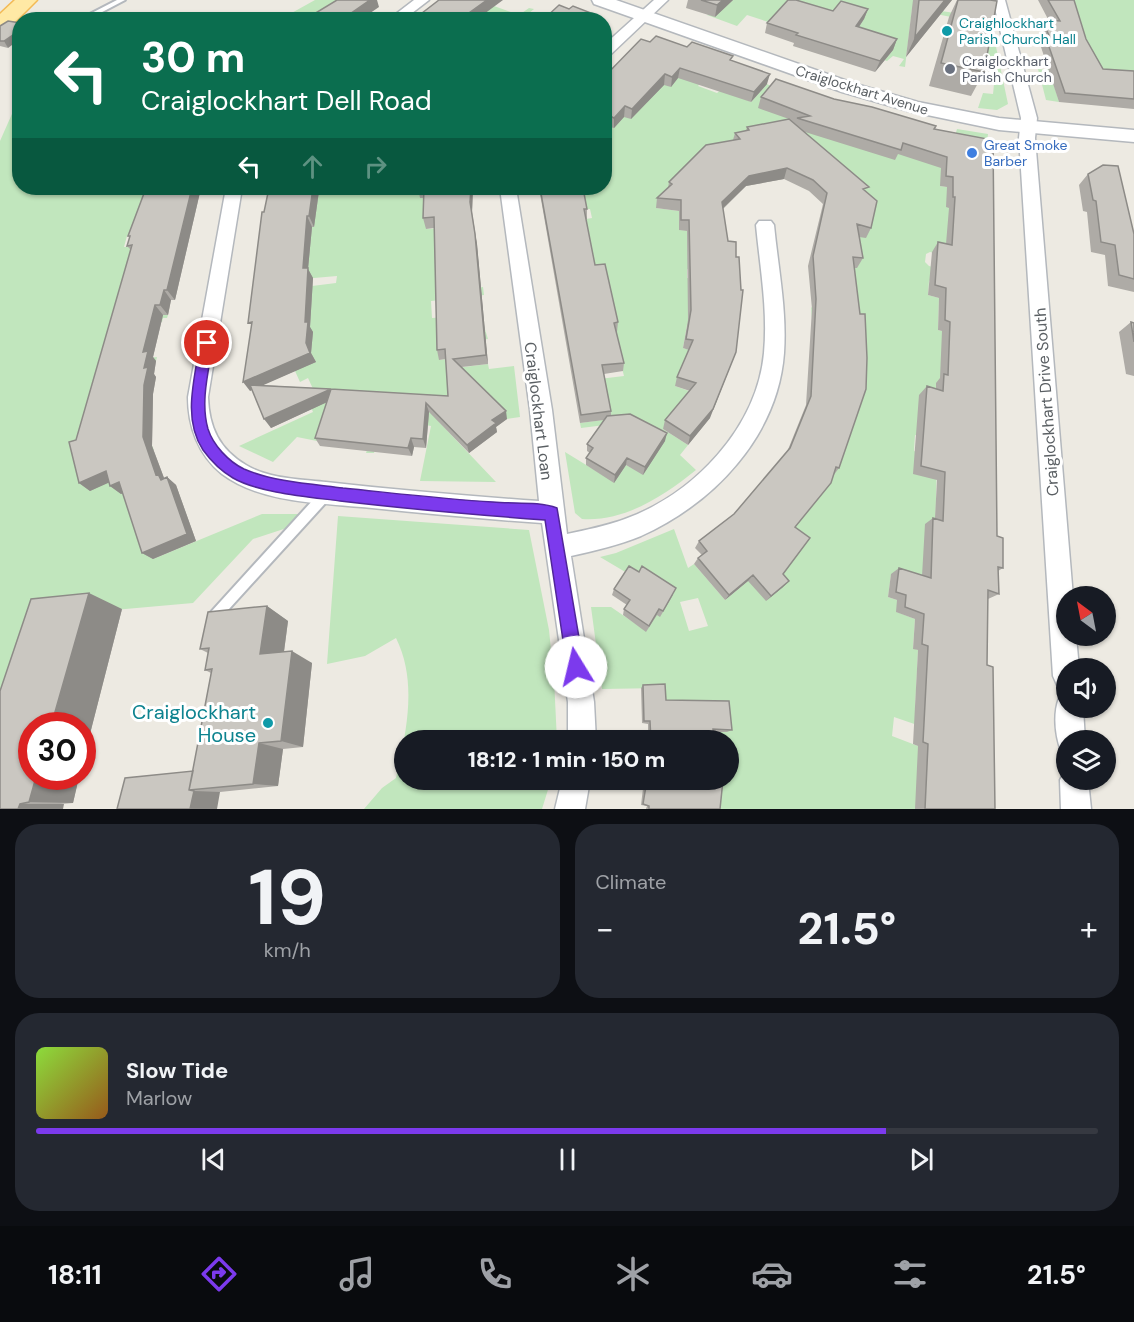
<!DOCTYPE html>
<meta charset="utf-8">
<style>
:root{--surface:#171b24;--page:#242831;--text:#f1f3f6;--muted:#9ea1a6;--line:#363941;--accent:#7c3aed}
body{margin:0;font-family:"DM Sans",sans-serif;background:var(--page);color:var(--text);height:100vh;display:flex;flex-direction:column;font-size:22px;white-space:nowrap}
*{box-sizing:border-box;margin:0}
p{font-size:20px;color:var(--muted)}
.icon{flex:none;width:33px;height:33px;fill:none;stroke:currentColor;stroke-width:2;stroke-linecap:round;stroke-linejoin:round}
.map{position:relative;height:809px;overflow:hidden}
.side{display:flex;flex-direction:column;gap:15px;padding:15px;background:#0d0f14;flex:1}
.side>*{flex:none}
.guide{position:absolute;left:12px;top:12px;width:600px;height:183px;border-radius:24px;box-shadow:0 2px 4px #0004;background:#0b6e4f;color:#fff;overflow:hidden}
.needle{width:39px;rotate:328deg}
.fabs{position:absolute;left:1056px;top:586px;display:grid;gap:12px}
.fabs a{display:grid;place-items:center;width:60px;height:60px;border-radius:50%;background:var(--surface);box-shadow:0 2px 4px #0004;font-size:30px}
.speed{position:absolute;left:18px;top:712px;display:flex;gap:12px;font-size:30px;font-weight:700;text-align:center}
.speed>*{display:grid;place-content:center;width:78px;height:78px;border-radius:50%;background:var(--surface);box-shadow:0 2px 4px #0004;line-height:1}
.speed .limit{border:9px solid #d22;background:#fff;color:#111}
.pin{position:absolute;display:grid;place-items:center;width:51px;height:51px;color:#fff;margin:-26px;border:3px solid #fff;border-radius:50%;box-shadow:0 2px 6px #0007}
.me{position:absolute;width:66px;margin:-33px;rotate:351deg;stroke-linejoin:round;filter:drop-shadow(0 0 4px #0008)}
.turn{display:flex;align-items:center;gap:21px;height:126px;padding:0 30px;font-size:27px}
.turn .icon{width:78px;height:78px;stroke-width:2.5}
.turn b{display:block;font-size:42px;line-height:51px}
.lanes{display:flex;align-items:center;height:57px;padding:0 30px;background:#0003;justify-content:center;gap:30px;direction:ltr}
.lanes .off{opacity:.35}
.big{font-size:45px;font-weight:800;line-height:1.1}
.side .widget{flex:1;display:flex;flex-direction:column;justify-content:center;gap:9px;min-width:0;padding:0 21px;border-radius:24px;background:var(--page)}
.side .dial{align-items:center;gap:0}
.dial b{font-size:78px;line-height:1}
.song{display:flex;align-items:center;gap:18px}
.cover{width:72px;height:72px;border-radius:9px;background:linear-gradient(135deg,hsl(90 70% 55%),hsl(30 70% 35%))}
.played{height:6px;border-radius:3px;background:linear-gradient(90deg,var(--accent) 80%,var(--line) 80%)}
.keys{display:flex;justify-content:space-around;direction:ltr}
.heat{display:flex;justify-content:space-between;align-items:center;font-size:33px;direction:ltr}
.side .tiles{flex:1;display:grid;gap:15px;grid-template-columns:1fr 1fr}
.widget:last-child{grid-column:span 2}
.trip{position:absolute;left:394px;top:730px;width:345px;height:60px;border-radius:30px;background:var(--surface);box-shadow:0 2px 4px #0004;font-weight:800;line-height:60px;text-align:center}
.tab-bar{display:flex;height:96px;justify-content:space-around;align-items:center;background:#090b0e;color:var(--muted)}
.tab-bar .icon{width:42px;height:42px}
.tab-bar .selected{color:var(--accent)}
.tab-bar b{font-size:27px;color:var(--text)}
.map>svg:first-child{display:block}
.green{fill:#c1e6bd;fill-rule:evenodd}
.lines{fill:none;stroke-linecap:round;stroke-linejoin:round}
.service-casing{stroke:#b4b8bd;stroke-width:4}
.minor-casing{stroke:#b4b8bd;stroke-width:3}
.tertiary-casing{stroke:#b4b8bd;stroke-width:3}
.primary-casing{stroke:#f3ba55;stroke-width:3}
.service{fill:#fff;fill-rule:evenodd}
.minor{fill:#fff;fill-rule:evenodd}
.tertiary{fill:#fff;fill-rule:evenodd}
.primary{fill:#ffe9a5;fill-rule:evenodd}
.wall{fill:#aeaba6}
.shaded-wall{fill:#8d8b87}
.building{fill:#cac7c1;stroke:#8d8b87;stroke-width:1.5}
.route{fill:#7c3aed;stroke:#51269a;stroke-width:1.5}
.culture-dot{fill:#0f9aa8;stroke:#fff;stroke-width:2}
.worship-dot{fill:#6b7280;stroke:#fff;stroke-width:2}
.shop-dot{fill:#3f7fe0;stroke:#fff;stroke-width:2}
.labels{text-anchor:middle;stroke-width:6;stroke-linejoin:round;paint-order:stroke}
.far-culture-label{font-size:14px;fill:#0d838f;stroke:#fff;text-anchor:start}
.far-worship-label{font-size:14px;fill:#5b616d;stroke:#fff;text-anchor:start}
.far-street-label{font-size:14px;fill:#5a5f63;stroke:#fff}
.far-shop-label{font-size:14px;fill:#366cbe;stroke:#fff;text-anchor:start}
.street-label{font-size:16px;fill:#5a5f63;stroke:#fff}
.near-culture-label{font-size:20px;fill:#0d838f;stroke:#fff;text-anchor:end}
</style>
<div class="map">
<svg width="1134" height="809" viewBox="0 0 1134 809">
<rect width="100%" height="100%" fill="#edeae2"/>
<path class="green" d="M315,0H357L347,7L369,16L362,19L341,11L322,19L279,20Z
M712,0H929L920,8L990,18L1008,104L997,110L978,108L983,93L993,94L996,65L968,59L985,24L912,9L905,67L899,66L904,59L893,56L887,61L747,15L737,26L707,15L717,5Z
M1060,0H1134V88L1053,82L1059,102L1046,100L1038,69L1047,70L1046,67L1068,69Z
M494,6L519,15L529,8L534,9L523,18L527,19H466Z
M677,73L704,79L698,86L717,93L723,88L751,102L767,84L771,86L769,88L900,149L953,143L957,129L988,134L986,150L940,186L947,187L984,215L967,260L930,252L926,254L925,262L929,266L945,270L929,281L928,295L939,298L938,330L979,340L964,376L936,383L937,440L915,435L914,451L937,457L934,582L988,599V605L891,575L888,597L897,600V612L915,619L913,648L918,650L915,709L952,737L894,717L892,736L918,746L945,809H715L718,780H729V741H709L663,703L662,688L602,689L591,607H611L646,631L627,573L600,557L616,553L674,529L688,568L694,564L725,600L748,581L727,524L790,534L827,483L811,308L847,267L857,268L811,256L813,248L851,257L838,161L656,208L679,211V230L697,231L691,270L687,269V278L736,281L732,319L687,325L683,348L702,353L675,386L717,401L714,407L690,397L663,429L688,445L680,455L696,470C665,495 625,522 582,519L575,513L565,452L614,482L626,465L643,474L629,422L581,428L580,423L610,419L574,382L624,376L614,337L586,275L580,220L592,218L590,209L578,210L580,188H604L605,129L627,105ZM698,598L708,626L689,631L680,602Z
M19,98L20,188H158L156,233L127,236L124,247L138,246L176,284H178L177,290L129,295L168,315L167,318H163L162,322L121,327L111,362L157,357L156,361L117,366L154,450L143,455L117,479L151,480L153,559L262,514H303L299,524L253,539L193,603L69,614L32,726L0,809V141Z
M315,188H422L470,197L426,229L474,226L438,292L483,287L484,295L431,301L432,318L446,317L447,331L484,326L488,339L439,344L440,360L447,359L448,369L488,364L489,369L514,366L520,417L507,419L475,387L439,422L496,482L420,481L431,426L420,424L389,401L374,453H366L377,422L322,442L297,437L273,462L239,446L313,412L306,395L314,391L308,378L300,382L295,371L310,351L305,332L312,286L336,283L337,276L268,282Z
M338,516L529,530L549,630L554,679L557,741H405V780H551L542,809H364L382,788L396,778C406,733 418,682 396,638L365,656L327,664Z"/>
<g class="lines">
<g class="service-casing">
<path id="service" d="M117,0H125L87,20L80,19Z
M327,488L331,489L333,493L331,497L219,620L215,622L211,620L209,616L211,612L323,489Z"/>
</g>
<g class="minor-casing">
<path id="minor" d="M414,0H429L403,20H388Z
M654,0H668L609,56L604,57V45Z
M993,0H1005L1037,118L1035,138L1073,597H1066V636H1076L1079,669H1066V689L1057,685L1053,676L1019,138L1021,118Z
M226,188H242L208,397C209,427 219,449 246,465C269,479 300,479 326,482C397,490 468,496 539,501L530,410L500,188H516L552,410L567,534C586,530 606,526 625,519C694,494 757,428 764,353C768,310 760,267 756,225L759,221H771L774,225C778,267 787,310 784,353C778,436 714,503 641,536C619,545 594,551 571,556L594,702L596,741H568V702L542,523C485,519 429,514 372,508C324,503 262,504 222,474C198,455 188,426 188,397Z
M1066,695V708H1083L1085,741H1066V753L1061,751C1055,735 1053,714 1059,698Z
M1066,769V780H1088L1091,809H1061L1060,780Z
M562,780H590L585,809H555Z"/>
</g>
<g class="tertiary-casing">
<path id="tertiary" d="M592,0H616L856,84L918,102L999,118L1134,130V142L999,130L908,111L842,92L594,4Z"/>
</g>
<g class="primary-casing">
<path id="primary" d="M15,0H37L7,30L0,32V14Z"/>
</g>
<use href="#service" class="service"/>
<use href="#minor" class="minor"/>
<use href="#tertiary" class="tertiary"/>
<use href="#primary" class="primary"/>
</g>
<path class="wall" d="M688,0H733L715,17L686,8Z
M913,0H952L906,57Z
M957,0H990L984,72L971,96L929,86L949,17Z
M1038,0H1048L1086,39L1103,69L1134,71V109L1059,102L1041,47L1043,44L1039,36L1041,33L1040,29L1045,20L1049,21Z
M868,9L864,19L859,27L897,39L893,50L875,72L793,46L794,43L765,33L767,23L833,11Z
M0,26L8,48L0,46Z
M650,42L687,47L732,61L767,84L751,102L678,78L671,87L664,85L631,119L624,117L614,128L610,127L604,132V77Z
M761,97L834,99L934,129L993,140L997,536L1003,568L998,571L999,594L988,599L987,665L995,809H915L918,746L913,744L918,650L913,649L915,619L896,612L897,600L888,597L891,574L899,568L922,576L925,524L933,518H935L937,480L913,474L919,395L927,386L936,389V383L940,378L942,331L938,330L939,298L928,295L932,252L938,242L946,244L949,208L946,207L947,187L940,186L941,168L898,154L895,160L805,132L866,192L871,228L866,238L859,237L863,258L857,268H854L839,468L795,527L783,574V587L766,601L748,581L725,600L694,564L698,558L702,555L695,548L699,541L734,514L787,452L806,405L812,309L808,266L823,204L809,191L784,179L746,186L723,209L710,418L688,445L663,429L665,420L690,391L675,386L677,377L689,350L683,348L688,320L687,231L679,230V211L656,208L657,198L668,188L669,182L733,140L735,133L746,131L747,127L789,119L758,108Z
M1088,174L1134,234V292L1108,286L1105,255L1091,252L1087,212L1083,211L1079,185Z
M146,188H201L175,300H171L168,315H163L153,357L156,361L154,374L156,377L153,394L152,446L164,478L167,477L176,485L196,541L153,559L142,553L123,493L121,494L110,486L109,482L90,491L79,483L76,440L131,250L127,246L130,238L128,236Z
M418,188H473L472,212L477,244L488,364L462,367L507,419L496,427L497,432L469,453L429,412L426,448L414,447L412,456L320,446L315,438L327,402L271,428L252,389L250,391L251,327L264,212L319,191L314,227H312L308,269L313,278L310,327L313,332L311,353L316,362L262,385L448,396L446,359L439,360L437,350L434,228L426,229L423,218V198H420Z
M539,188H583L587,209V219H586L595,265L618,322L617,332H616L624,363L623,371L604,374L611,411V416L665,441L643,475L626,465L614,483L586,465V458L590,453L587,451V444L604,420L580,423Z
M1131,322L1134,323V376L1126,374L1119,332Z
M614,589L673,595L660,617L657,615L646,632L623,615L624,609L627,605L612,595Z
M267,606L288,621L284,652L312,663L303,747L283,749L278,786L220,792L117,809L193,771L211,673L205,670L208,653L200,649Z
M122,609L82,765V726L32,777H79L73,803L0,809Z
M643,685L666,700L732,730L727,732H713L714,741H648V724L642,723L641,688Z
M644,780H723L720,809H646L647,806L641,805Z"/>
<path class="shaded-wall" d="M370,0H377L379,7L360,20H341Z
M487,0H503L476,20H459Z
M723,0H733L715,17L717,5Z
M945,0H952L906,57L915,37Z
M868,9L864,19L852,37L856,26Z
M596,15V20H590Z
M20,30V39L8,48L4,41Z
M897,39L893,50L875,72L880,61Z
M680,68L678,78L671,87L672,77Z
M665,74L664,85L631,119L632,109Z
M770,74L767,84L751,102L754,92Z
M625,106L624,117L614,128V118Z
M610,116V127L604,132V122Z
M787,168L784,179L746,186L719,212L722,202L749,176Z
M192,188H201L175,300L167,290Z
M313,188H317L319,191L314,227L309,216Z
M471,188H473L472,213L470,202Z
M307,216L312,227L308,269L313,278L310,327L313,332L311,353L316,362L250,391L243,382L306,343L303,268Z
M475,234L477,244L488,364L486,355Z
M164,290L171,300L168,315L160,305Z
M155,305L163,315L153,357L156,361L154,374L156,377L153,394L152,446L164,478L161,480L156,475L143,437L144,368L143,352Z
M736,352L710,418L688,445L690,436Z
M331,389L336,398L271,428L264,419Z
M426,403L429,412L426,448L423,439Z
M506,411L507,419L496,427L497,432L469,453L467,445L492,420Z
M667,433L665,441L643,475L645,467Z
M411,438L414,447L412,456L408,448Z
M627,458L626,465L614,483L615,475Z
M106,471L117,479L90,491L79,483Z
M167,477L176,485L196,541L153,559L142,553Z
M119,482L130,490L121,494L110,486Z
M753,575L748,581L725,600L729,595Z
M789,581L783,587L766,601L771,596Z
M89,593L122,609L82,765V726H51Z
M267,606L288,621L282,666L260,654Z
M292,651L312,663L303,747L281,741Z
M259,743L283,749L278,786L253,784Z
M36,777H79L73,803L29,802Z
M194,791L220,792L217,809H190Z
M20,804H64L63,809H18Z"/>
<path class="building" d="M337,0H370L341,20H304Z
M439,0H487L459,20H413Z
M701,0H723L717,5Z
M788,0H796L833,11L841,1L868,9L856,26L897,39L880,61L796,35L798,33L767,23Z
M919,0H945L915,37Z
M958,0H990L997,1L984,72L941,63Z
M1048,0H1074L1086,39L1103,69L1134,71V99L1065,93L1046,38H1050L1045,26L1048,27L1045,20L1060,21Z
M559,5L569,9L573,6L596,15L590,20H543Z
M8,21L20,23V30L4,41H0V26Z
M656,36L687,47L692,42L733,56L730,60L770,74L754,92L680,68L672,77L665,74L632,109L625,106L614,118L610,116L604,122V77L641,39L650,42Z
M776,79L834,99L872,107L936,126L934,129L993,140L997,536L1003,538V568L998,567L999,594L988,590L987,665L993,667L995,809H925L928,744L923,742L928,646L922,644L924,614L905,607L906,595L896,592L899,568L931,578L933,518L943,521L945,472L921,466L927,386L943,391L944,374L948,375L950,322L945,320L946,288L935,285L938,242L952,245L955,197H953V177L946,176L947,157L903,143L901,150L797,118L810,116L761,97Z
M789,119L869,187L863,189L877,201L871,228L857,224L863,258L853,257L860,314H865L867,358L866,389L839,468L836,467L831,483L795,527L810,538L783,574L789,581L771,596L753,575L729,595L698,558L707,551L699,541L734,514L790,448L811,396L816,299L813,256L827,193L813,180L787,168L749,176L722,202L728,241L736,242V257H739L741,290H743L736,352L713,409L690,436L665,420L696,383L677,377L693,340L686,339L691,310L689,220H681V200L657,198L672,184L669,182L706,145L740,139L735,133L749,130L747,127Z
M1103,165L1118,166L1134,234V279L1119,275L1115,245L1101,242L1096,201L1093,200L1088,174Z
M146,188H192L167,290H164L160,305H155L143,352L148,351L144,368L148,367L144,385L143,437L156,475L158,474L161,480L167,477L187,534L142,553L119,482L110,486L106,471L79,483L69,442L76,440L132,245L127,246L130,236H128Z
M269,188H313L309,216H307L303,268H308L305,322H308L306,343L310,353L243,382L252,322L248,323L262,212H264Z
M424,188H471L470,202L475,234L486,355L453,359L506,411L492,420L496,423L467,445L426,403L423,439L411,438L408,448L315,438L331,389L448,396L445,349L437,350L434,217L423,218Z
M540,188H583L587,209H584L595,265L605,264L618,322L614,323L624,363L602,365L611,411L581,415Z
M1131,322L1134,323V342Z
M250,385L331,389L264,419Z
M630,414L667,433L645,467L627,458L615,475L586,458L593,448L587,444L607,416Z
M629,566L639,572L642,566L676,588L663,611L659,609L649,626L624,609L630,600L614,589Z
M89,593L51,726H32V777H36L29,802L20,804L18,809H0V691L31,599Z
M267,606L260,654L292,651L281,741L259,743L253,784L189,790L212,669L205,670L209,648L200,649L208,612Z
M665,684L666,700L729,701L732,730L713,729L714,741H651L650,721H644L643,685Z
M193,771L189,790L194,791L190,809H117L125,778Z
M647,780H723L720,809H649V806L643,804Z"/>
<path class="route" d="M207,338L213,343C209,370 200,401 208,429C213,445 229,462 244,469C274,482 311,484 343,488C393,493 443,499 493,502C513,504 539,501 557,508L584,667L582,673L576,676L570,673L567,667L545,520C477,515 408,509 340,501C310,497 259,493 233,478C221,471 211,461 203,450C182,418 195,378 200,343Z"/>
<g class="culture-dot">
<circle cx="947" cy="31" r="6"/>
<circle cx="268" cy="723" r="6"/>
</g>
<circle class="worship-dot" cx="950" cy="69" r="6"/>
<circle class="shop-dot" cx="972" cy="153" r="6"/>
<g class="labels">
<g class="far-culture-label">
<text x="959" y="28">Craighlockhart<tspan x="959" dy="16">Parish Church Hall</tspan></text>
</g>
<g class="far-worship-label">
<text x="962" y="66">Craiglockhart<tspan x="962" dy="16">Parish Church</tspan></text>
</g>
<g class="far-street-label">
<text transform="translate(862 90) rotate(17)" y="5">Craiglockhart Avenue</text>
</g>
<g class="far-shop-label">
<text x="984" y="150">Great Smoke<tspan x="984" dy="16">Barber</tspan></text>
</g>
<g class="street-label">
<text transform="translate(1046 402) rotate(-94)" y="6">Craiglockhart Drive South</text>
<text transform="translate(539 411) rotate(83)" y="6">Craiglockhart Loan</text>
</g>
<g class="near-culture-label">
<text x="256" y="719">Craiglockhart<tspan x="256" dy="23">House</tspan></text>
</g>
</g>
</svg>
<div class="fabs">
<a><svg class="needle" viewBox="-14 -14 28 28"><path d="M0-13l5 13h-10z" fill="#e53935"/><path d="M0 13l5-13h-10z" fill="#9ea1a6"/></svg></a>
<a><svg class="icon" aria-label="sound" viewBox="0 0 24 24"><path d="M4 9h4l5-4v14l-5-4H4zM17 9q2 3 0 6"/></svg></a>
<a><svg class="icon" aria-label="layers" viewBox="0 0 24 24"><path d="M12 4l9 5-9 5-9-5zM3 14l9 5 9-5"/></svg></a>
</div>
<div class="speed"><div class="limit">30</div></div>
<div class="pin" style="left:207px;top:343px;background:#d93025"><svg class="icon" aria-label="arrive" viewBox="0 0 24 24"><path d="M6 21V4h12l-3 4 3 4H6"/></svg></div>
<svg class="me" style="left:576px;top:667px" viewBox="-20 -20 40 40"><circle r="19" fill="#fff"/><path d="M0-13L10 11 0 6-10 11z" fill="#7c3aed"/></svg>
<div class="trip">18:12 · 1 min · 150 m</div>
<div class="guide">
<div class="turn"><svg class="icon" aria-label="left" viewBox="0 0 24 24"><path d="M17 20v-9H6M10 6l-5 5 5 5"/></svg><div><b>30 m</b>Craiglockhart Dell Road</div></div>
<div class="lanes"><svg class="icon" aria-label="left" viewBox="0 0 24 24"><path d="M17 20v-9H6M10 6l-5 5 5 5"/></svg><svg class="icon off" aria-label="ahead" viewBox="0 0 24 24"><path d="M12 20V5M6 11l6-6 6 6"/></svg><svg class="icon off" aria-label="right" viewBox="0 0 24 24"><path d="M7 20v-9h11M14 6l5 5-5 5"/></svg></div>
</div>
</div>
<section class="side">
<div class="tiles">
<div class="widget dial"><b>19</b><p>km/h</p></div>
<div class="widget"><p>Climate</p>
<div class="heat"><a>−</a><b class="big">21.5°</b><a>+</a></div>
</div>
<div class="widget">
<div class="song"><i class="cover"></i><div><b>Slow Tide</b><p>Marlow</p></div></div>
<div class="played"></div>
<div class="keys"><svg class="icon" aria-label="previous" viewBox="0 0 24 24"><path d="M18 5L8 12l10 7zM5 5v14"/></svg><svg class="icon" aria-label="pause" viewBox="0 0 24 24"><path d="M8 5v14M16 5v14"/></svg><svg class="icon" aria-label="next" viewBox="0 0 24 24"><path d="M6 5l10 7-10 7zM19 5v14"/></svg></div>
</div>
</div>
</section>
<nav class="tab-bar">
<b>18:11</b>
<svg class="icon selected" aria-label="directions" viewBox="0 0 24 24"><path d="M12 3l9 9-9 9-9-9zM9 14v-3h6M13 9l2 2-2 2"/></svg>
<svg class="icon" aria-label="music" viewBox="0 0 24 24"><path d="M9 18V5l10-2v13"/><circle cx="6" cy="18" r="3"/><circle cx="16" cy="16" r="3"/></svg>
<svg class="icon" aria-label="phone" viewBox="0 0 24 24"><path d="M5 4h4l2 5-3 2q2 4 5 5l2-3 5 2v4C11 20 4 13 5 4z"/></svg>
<svg class="icon" aria-label="climate" viewBox="0 0 24 24"><path d="M12 3v18M4 7l16 10M4 17L20 7"/></svg>
<svg class="icon" aria-label="car" viewBox="0 0 24 24"><path d="M5 17H2v-5l4-1 3-4h7l3 4 3 1v5h-3M9 17h6M6 11h13"/><circle cx="7" cy="17" r="2"/><circle cx="17" cy="17" r="2"/></svg>
<svg class="icon" aria-label="filters" viewBox="0 0 24 24"><path d="M4 7h16M4 17h16"/><circle cx="9" cy="7" r="2"/><circle cx="15" cy="17" r="2"/></svg>
<b>21.5°</b>
</nav>
